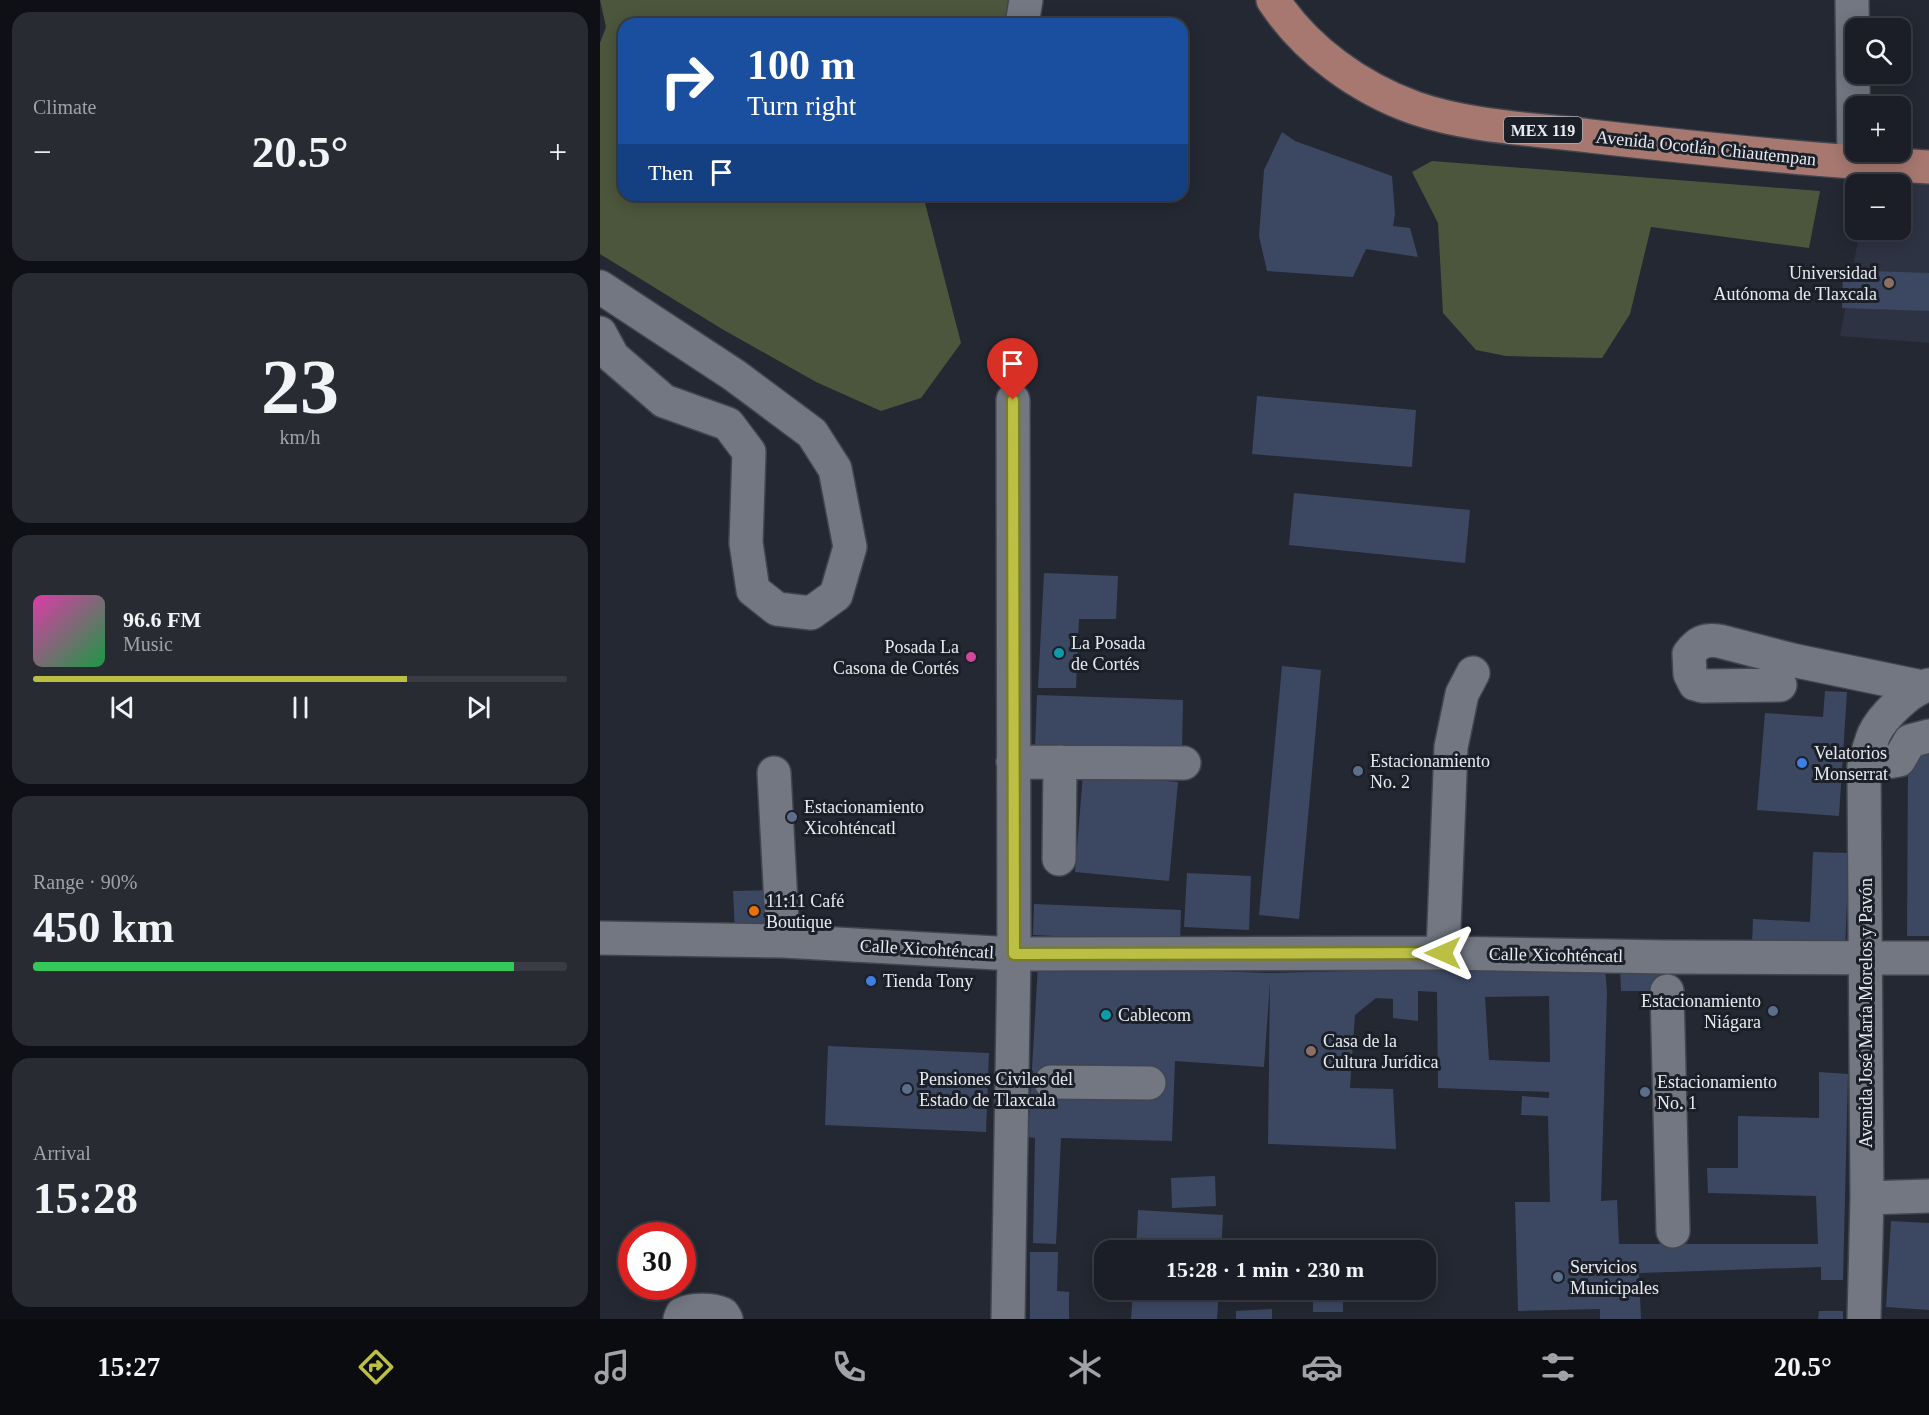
<!DOCTYPE html>
<meta charset="utf-8">
<style>
:root{--surface:#1b1e26;--page:#282b32;--text:#f1f3f6;--muted:#a0a2a7;--line:#393c43;--accent:#bbc044}
body{margin:0;font-family:"Times New Roman",serif;background:var(--page);color:var(--text);height:100vh;display:flex;flex-direction:column;font-size:22px;white-space:nowrap}
*{box-sizing:border-box;margin:0}
p{font-size:20px;color:var(--muted)}
.icon{flex:none;width:33px;height:33px;fill:none;stroke:currentColor;stroke-width:2;stroke-linecap:round;stroke-linejoin:round}
.map{position:relative;flex:1;overflow:hidden}
.drawer{display:flex;flex-direction:column;gap:12px;padding:12px;background:#0f1015;width:600px}
.drawer>*{flex:none}
.banner{position:absolute;left:18px;top:18px;width:570px;height:183px;border-radius:18px;box-shadow:0 3px 15px #0003,0 0 0 2px var(--line);background:#1a4fa0;color:#fff;overflow:hidden}
.buttons{position:absolute;left:1245px;top:18px;display:grid;gap:12px}
.buttons a{display:grid;place-items:center;width:66px;height:66px;border-radius:12px;background:var(--surface);box-shadow:0 3px 15px #0003,0 0 0 2px var(--line);font-size:30px}
.speed{position:absolute;left:18px;top:1222px;display:flex;gap:12px;font-size:30px;font-weight:700;text-align:center}
.speed>*{display:grid;place-content:center;width:78px;height:78px;border-radius:50%;background:var(--surface);box-shadow:0 3px 15px #0003,0 0 0 2px var(--line);line-height:1}
.speed .limit{border:9px solid #d22;background:#fff;color:#111}
.pin{position:absolute;display:grid;place-items:center;width:51px;height:51px;color:#fff;margin:-62px -26px;border-radius:50% 50% 50% 0;rotate:-45deg;box-shadow:0 0 6px #0007}
.pin .icon{rotate:45deg}
.me{position:absolute;width:66px;margin:-33px;rotate:270deg;stroke-linejoin:round;filter:drop-shadow(0 0 4px #0008)}
.turn{display:flex;align-items:center;gap:21px;height:126px;padding:0 30px;font-size:27px}
.turn .icon{width:78px;height:78px;stroke-width:2.5}
.turn b{display:block;font-size:42px;line-height:51px}
.then{display:flex;align-items:center;height:57px;padding:0 30px;background:#0003;gap:12px;font-size:22px}
.big{font-size:45px;font-weight:800;line-height:1.1}
.drawer .tile{flex:1;display:flex;flex-direction:column;justify-content:center;gap:9px;min-width:0;padding:0 21px;border-radius:18px;background:var(--page)}
.drawer .dial{align-items:center;gap:0}
.dial b{font-size:78px;line-height:1}
.song{display:flex;align-items:center;gap:18px}
.cover{width:72px;height:72px;border-radius:9px;background:linear-gradient(135deg,hsl(320 70% 55%),hsl(140 70% 35%))}
.played{height:6px;border-radius:3px;background:linear-gradient(90deg,var(--accent) 70%,var(--line) 70%)}
.keys{display:flex;justify-content:space-around;direction:ltr}
.heat{display:flex;justify-content:space-between;align-items:center;font-size:33px;direction:ltr}
.charge{height:9px;border-radius:4px;background:linear-gradient(90deg,#34c759 90%,var(--line) 0)}
.trip{position:absolute;left:494px;top:1240px;width:342px;height:60px;border-radius:18px;background:var(--surface);box-shadow:0 3px 15px #0003,0 0 0 2px var(--line);font-weight:800;line-height:60px;text-align:center}
.tab-bar{display:flex;height:96px;justify-content:space-around;align-items:center;background:#0b0c0f;color:var(--muted)}
.tab-bar .icon{width:42px;height:42px}
.tab-bar .selected{color:var(--accent)}
.tab-bar b{font-size:27px;color:var(--text)}
main{display:flex;flex:1;min-height:0}
.map>svg:first-child{display:block}
.built{fill:#2d3342}
.green{fill:#4b563c}
.building{fill:#3c4862;fill-rule:evenodd}
.lines{fill:none;stroke-linecap:round;stroke-linejoin:round}
.minor-casing{stroke:#42454e;stroke-width:36}
.major-casing{stroke:#42454e;stroke-width:36}
.minor{stroke:#727782;stroke-width:33}
.major{stroke:#a6786f;stroke-width:33}
.route-casing{stroke:#7a7d2c;stroke-width:15}
.route{stroke:#bbc044;stroke-width:10}
.education-dot{fill:#8d6e63;stroke:#1b1f28;stroke-width:2}
.culture-dot{fill:#0f9aa8;stroke:#1b1f28;stroke-width:2}
.hotel-dot{fill:#d1479c;stroke:#1b1f28;stroke-width:2}
.shop-dot{fill:#3f7fe0;stroke:#1b1f28;stroke-width:2}
.service-dot{fill:#5c6f8a;stroke:#1b1f28;stroke-width:2}
.food-dot{fill:#e8710a;stroke:#1b1f28;stroke-width:2}
.labels{text-anchor:middle;stroke-width:6;stroke-linejoin:round;paint-order:stroke}
.shield{fill:#1b1f28;stroke:#aaaeb5;stroke-width:1.5}
.shield-label{font-size:16px;font-weight:bold;fill:#e8ebf1}
.street-label{font-size:18px;fill:#e8ebf1;stroke:#1b1f28}
.poi-label{font-size:18px;fill:#e8ebf1;stroke:#1b1f28;text-anchor:start}
</style>
<main>
<section class="drawer">
<div class="tile"><p>Climate</p>
<div class="heat"><a>−</a><b class="big">20.5°</b><a>+</a></div>
</div>
<div class="tile dial"><b>23</b><p>km/h</p></div>
<div class="tile">
<div class="song"><i class="cover"></i><div><b>96.6 FM</b><p>Music</p></div></div>
<div class="played"></div>
<div class="keys"><svg class="icon" aria-label="previous" viewBox="0 0 24 24"><path d="M18 5L8 12l10 7zM5 5v14"/></svg><svg class="icon" aria-label="pause" viewBox="0 0 24 24"><path d="M8 5v14M16 5v14"/></svg><svg class="icon" aria-label="next" viewBox="0 0 24 24"><path d="M6 5l10 7-10 7zM19 5v14"/></svg></div>
</div>
<div class="tile"><p>Range · 90%</p><b class="big">450 km</b><div class="charge"></div></div>
<div class="tile"><p>Arrival</p><b class="big">15:28</b></div>
</section>
<div class="map">
<svg width="1329" height="1319" viewBox="0 0 1329 1319">
<rect width="100%" height="100%" fill="#242832"/>
<path class="built" d="M1269,179L1329,183V343L1240,336L1260,230H1300V184H1268Z"/>
<path class="green" d="M0,0H417L414,24H24V195H323L361,343L321,398L281,411L216,382L122,329L0,254V43L6,27Z
M832,161L1220,191L1209,248L1051,227L1030,314L1002,358L906,356L876,350L843,313L838,223L812,172Z"/>
<path class="building" d="M682,132L695,141L792,176L795,214L793,226L810,228L818,257L766,249L753,277L667,271L659,236L664,170Z
M1243,270L1329,273V311L1242,308Z
M657,396L816,410L812,467L652,454Z
M694,493L870,510L865,563L689,545Z
M444,573L518,576L516,619H479L476,688H438Z
M682,666L721,670L699,919L659,915Z
M1225,691L1247,692L1239,816L1157,810L1165,713L1223,717Z
M437,695L583,700L582,751L435,746Z
M1329,742V936H1307L1308,763Z
M483,774L578,782L569,881L475,872Z
M1213,852L1249,853L1245,950L1152,945L1153,919L1210,922Z
M587,873L651,876L649,930L584,927Z
M172,890L174,930L135,932L133,891Z
M434,904L581,910L580,942L433,935Z
M438,965L670,973L793,970L951,971L1005,968L1007,992L1001,1201L1017,1200L1019,1244H1218L1216,1196L1108,1193L1107,1168H1138V1116L1219,1118V1072L1248,1074L1243,1280H1221V1267L1039,1273L1041,1319H1000V1309L918,1311L915,1202H950L948,1116L921,1115L922,1096L949,1098V1092L838,1088L837,992L818,991V1021L793,1018V999L776,998L755,1015L750,1088L793,1089L796,1149L668,1144L670,982L664,1067L575,1061L572,1141L461,1138L456,1244L433,1243L435,1138L428,1137ZM949,996L950,1062L889,1060L885,997Z
M1020,968L1069,969L1068,991H1021Z
M228,1046L389,1053L386,1132L225,1125Z
M615,1176L616,1206L572,1208L571,1178Z
M538,1210L623,1215L621,1251H536Z
M1291,1221L1329,1223V1310L1286,1307Z
M430,1252H458L457,1291L469,1292V1319H430Z
M533,1290H619L617,1319H531Z
M713,1290H743V1312H713Z
M672,1309V1319H636V1311Z
M1219,1311H1243V1319H1218Z"/>
<g class="lines">
<g class="minor-casing">
<path id="minor" d="M1252,0L1254,163
M422,24L426,0
M0,287L134,375L212,433L235,469L250,547L236,595L211,613L177,609L153,590L146,543L149,452L128,424L64,401L13,357L0,333
M1180,685L1102,686L1095,684L1090,674L1089,654C1098,642 1105,639 1119,641L1192,660L1322,687
M413,762L584,763
M1264,766L1299,760L1310,741L1329,736
M174,773L183,941
M459,859L460,762
M0,938L183,941L414,954L843,953L1066,957L1329,958
M843,953L851,747L862,694L873,673
M1067,991L1073,1231
M451,1082L549,1083
M1267,1198L1329,1196
M80,1319L82,1314C92,1309 112,1309 123,1314L126,1319
M408,1319L414,954L413,400
M1264,1319L1267,1198L1264,766C1267,755 1270,744 1274,734C1282,717 1310,689 1329,685"/>
</g>
<g class="major-casing">
<path id="major" d="M673,0C706,50 759,88 815,108C870,127 933,129 990,136C1103,149 1216,161 1329,167"/>
</g>
<use href="#minor" class="minor"/>
<use href="#major" class="major"/>
</g>
<g class="lines">
<g class="route-casing">
<path id="route" d="M413,400L414,954L843,953"/>
</g>
<use href="#route" class="route"/>
</g>
<g class="education-dot">
<circle cx="1289" cy="283" r="6"/>
<circle cx="711" cy="1051" r="6"/>
</g>
<g class="culture-dot">
<circle cx="459" cy="653" r="6"/>
<circle cx="506" cy="1015" r="6"/>
</g>
<circle class="hotel-dot" cx="371" cy="657" r="6"/>
<g class="shop-dot">
<circle cx="1202" cy="763" r="6"/>
<circle cx="271" cy="981" r="6"/>
</g>
<g class="service-dot">
<circle cx="758" cy="771" r="6"/>
<circle cx="192" cy="817" r="6"/>
<circle cx="1173" cy="1011" r="6"/>
<circle cx="307" cy="1089" r="6"/>
<circle cx="1045" cy="1092" r="6"/>
<circle cx="958" cy="1277" r="6"/>
</g>
<circle class="food-dot" cx="154" cy="911" r="6"/>
<g class="labels">
<rect class="shield" x="904" y="117" width="78" height="26" rx="4.5"/>
<g class="shield-label">
<text x="943" y="136">MEX 119</text>
</g>
<g class="street-label">
<text transform="translate(1106 148) rotate(6)" y="6">Avenida Ocotlán Chiautempan</text>
<text transform="translate(327 949) rotate(3)" y="6">Calle Xicohténcatl</text>
<text transform="translate(956 955) rotate(1)" y="6">Calle Xicohténcatl</text>
<text transform="translate(1266 1013) rotate(-90)" y="6">Avenida José María Morelos y Pavón</text>
</g>
<g class="poi-label">
<text x="1277" y="279" text-anchor="end">Universidad<tspan x="1277" dy="21">Autónoma de Tlaxcala</tspan></text>
<text x="471" y="649">La Posada<tspan x="471" dy="21">de Cortés</tspan></text>
<text x="359" y="653" text-anchor="end">Posada La<tspan x="359" dy="21">Casona de Cortés</tspan></text>
<text x="1214" y="759">Velatorios<tspan x="1214" dy="21">Monserrat</tspan></text>
<text x="770" y="767">Estacionamiento<tspan x="770" dy="21">No. 2</tspan></text>
<text x="204" y="813">Estacionamiento<tspan x="204" dy="21">Xicohténcatl</tspan></text>
<text x="166" y="907">11:11 Café<tspan x="166" dy="21">Boutique</tspan></text>
<text x="283" y="987">Tienda Tony</text>
<text x="1161" y="1007" text-anchor="end">Estacionamiento<tspan x="1161" dy="21">Niágara</tspan></text>
<text x="518" y="1021">Cablecom</text>
<text x="723" y="1047">Casa de la<tspan x="723" dy="21">Cultura Jurídica</tspan></text>
<text x="319" y="1085">Pensiones Civiles del<tspan x="319" dy="21">Estado de Tlaxcala</tspan></text>
<text x="1057" y="1088">Estacionamiento<tspan x="1057" dy="21">No. 1</tspan></text>
<text x="970" y="1273">Servicios<tspan x="970" dy="21">Municipales</tspan></text>
</g>
</g>
</svg>
<div class="buttons">
<a><svg class="icon" aria-label="search" viewBox="0 0 24 24"><circle cx="10" cy="10" r="6"/><path d="M15 15l6 6"/></svg></a>
<a>+</a>
<a>−</a>
</div>
<div class="speed"><div class="limit">30</div></div>
<div class="pin" style="left:413px;top:400px;background:#d93025"><svg class="icon" aria-label="arrive" viewBox="0 0 24 24"><path d="M6 21V4h12l-3 4 3 4H6"/></svg></div>
<svg class="me" style="left:843px;top:953px" viewBox="-20 -20 40 40"><path d="M0-17L14 15 0 8-14 15z" fill="#bbc044" stroke="#fff" stroke-width="4"/></svg>
<div class="trip">15:28 · 1 min · 230 m</div>
<div class="banner">
<div class="turn"><svg class="icon" aria-label="right" viewBox="0 0 24 24"><path d="M7 20v-9h11M14 6l5 5-5 5"/></svg><div><b>100 m</b>Turn right</div></div>
<div class="then">Then<svg class="icon" aria-label="arrive" viewBox="0 0 24 24"><path d="M6 21V4h12l-3 4 3 4H6"/></svg></div>
</div>
</div>
</main>
<nav class="tab-bar">
<b>15:27</b>
<svg class="icon selected" aria-label="directions" viewBox="0 0 24 24"><path d="M12 3l9 9-9 9-9-9zM9 14v-3h6M13 9l2 2-2 2"/></svg>
<svg class="icon" aria-label="music" viewBox="0 0 24 24"><path d="M9 18V5l10-2v13"/><circle cx="6" cy="18" r="3"/><circle cx="16" cy="16" r="3"/></svg>
<svg class="icon" aria-label="phone" viewBox="0 0 24 24"><path d="M5 4h4l2 5-3 2q2 4 5 5l2-3 5 2v4C11 20 4 13 5 4z"/></svg>
<svg class="icon" aria-label="climate" viewBox="0 0 24 24"><path d="M12 3v18M4 7l16 10M4 17L20 7"/></svg>
<svg class="icon" aria-label="car" viewBox="0 0 24 24"><path d="M5 17H2v-5l4-1 3-4h7l3 4 3 1v5h-3M9 17h6M6 11h13"/><circle cx="7" cy="17" r="2"/><circle cx="17" cy="17" r="2"/></svg>
<svg class="icon" aria-label="filters" viewBox="0 0 24 24"><path d="M4 7h16M4 17h16"/><circle cx="9" cy="7" r="2"/><circle cx="15" cy="17" r="2"/></svg>
<b>20.5°</b>
</nav>
